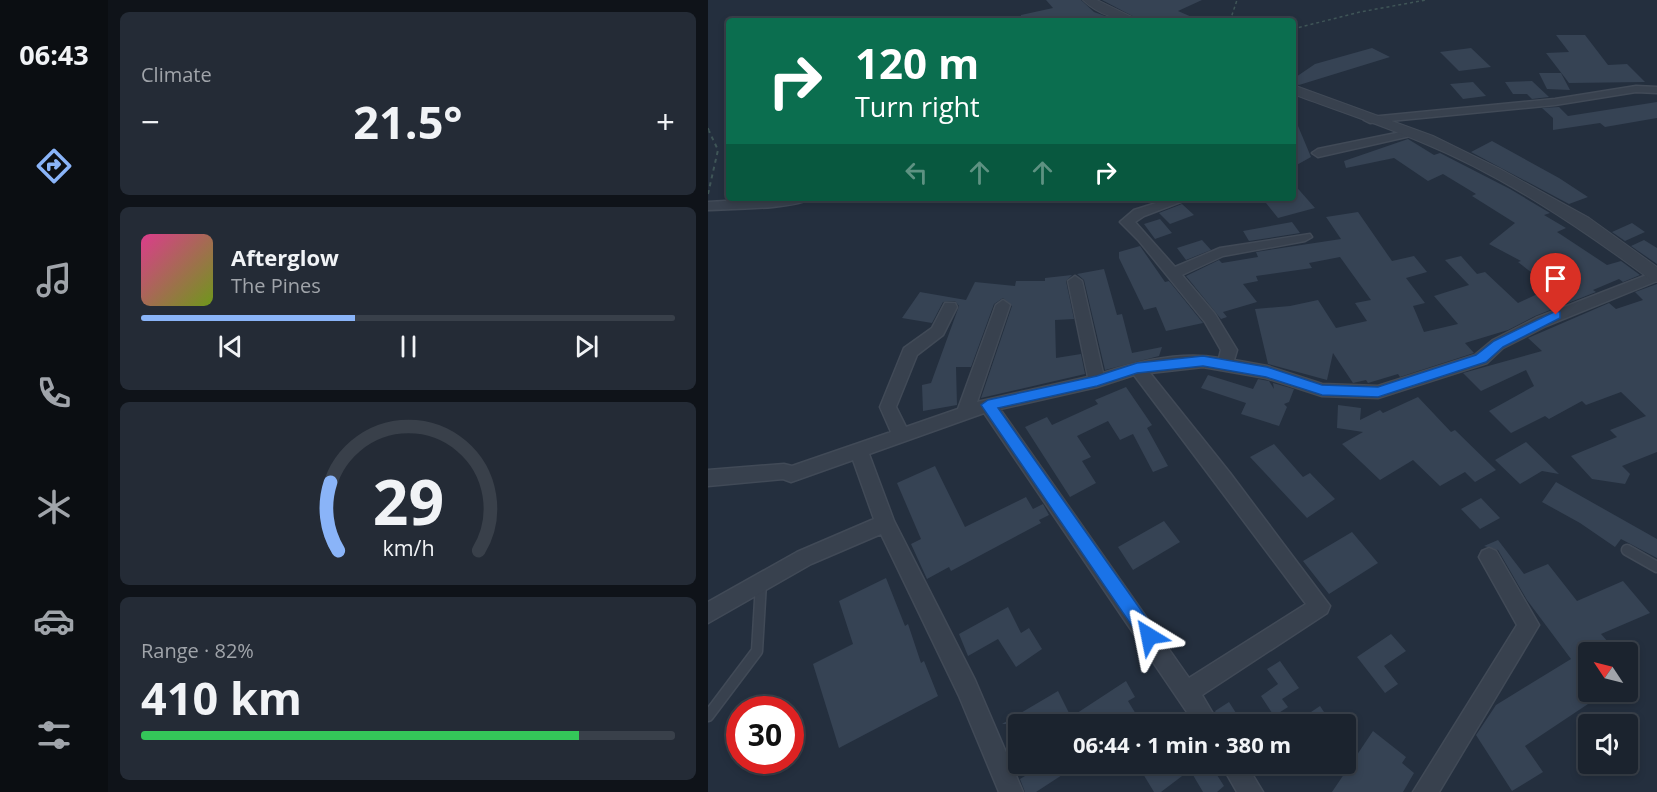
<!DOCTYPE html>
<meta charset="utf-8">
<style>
:root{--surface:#1b232e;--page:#242b36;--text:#f1f3f6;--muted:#a0a4aa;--line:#39404a;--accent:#8ab4f8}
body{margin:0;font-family:"Open Sans",sans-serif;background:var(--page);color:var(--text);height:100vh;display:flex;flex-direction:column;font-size:22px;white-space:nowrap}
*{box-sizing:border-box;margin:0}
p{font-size:20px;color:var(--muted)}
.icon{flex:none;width:33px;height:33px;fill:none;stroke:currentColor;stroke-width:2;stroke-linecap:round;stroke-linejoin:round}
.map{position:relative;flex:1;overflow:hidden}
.panel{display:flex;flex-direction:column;gap:12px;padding:12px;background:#0f1319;width:600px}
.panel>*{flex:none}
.top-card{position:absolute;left:18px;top:18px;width:570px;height:183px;border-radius:6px;box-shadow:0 3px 9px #0003,0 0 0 2px var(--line);background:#0b6e4f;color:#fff;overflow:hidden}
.needle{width:39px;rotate:305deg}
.buttons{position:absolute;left:870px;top:642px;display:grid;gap:12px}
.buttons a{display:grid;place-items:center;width:60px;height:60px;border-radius:6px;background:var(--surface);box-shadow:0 3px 9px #0003,0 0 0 2px var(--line);font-size:30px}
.speed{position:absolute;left:18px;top:696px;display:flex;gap:12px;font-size:30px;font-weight:700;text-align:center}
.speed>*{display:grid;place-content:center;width:78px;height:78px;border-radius:50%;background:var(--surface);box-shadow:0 3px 9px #0003,0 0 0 2px var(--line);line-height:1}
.speed .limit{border:9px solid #d22;background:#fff;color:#111}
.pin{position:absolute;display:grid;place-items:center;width:51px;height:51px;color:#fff;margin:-62px -26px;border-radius:50% 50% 50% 0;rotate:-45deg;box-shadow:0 0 6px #0007}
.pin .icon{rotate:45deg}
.me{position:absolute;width:66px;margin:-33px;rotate:325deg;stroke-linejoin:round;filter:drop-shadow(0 0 4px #0008)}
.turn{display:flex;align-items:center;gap:21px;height:126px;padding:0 30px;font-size:27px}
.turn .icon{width:78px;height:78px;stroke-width:2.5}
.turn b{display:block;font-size:42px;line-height:51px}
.lanes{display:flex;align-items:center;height:57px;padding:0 30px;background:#0003;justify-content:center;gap:30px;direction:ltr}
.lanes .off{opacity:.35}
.big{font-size:45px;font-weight:700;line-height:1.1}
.panel .card{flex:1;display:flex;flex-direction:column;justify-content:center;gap:9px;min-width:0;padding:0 21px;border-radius:9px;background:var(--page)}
.panel .dial{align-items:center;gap:0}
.dial svg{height:156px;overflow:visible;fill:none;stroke:var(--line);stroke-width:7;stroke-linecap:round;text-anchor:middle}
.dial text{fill:var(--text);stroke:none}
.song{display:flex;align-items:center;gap:18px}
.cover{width:72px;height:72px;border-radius:9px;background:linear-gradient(135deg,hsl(330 70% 55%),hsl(80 70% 35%))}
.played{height:6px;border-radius:3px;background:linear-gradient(90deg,var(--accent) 40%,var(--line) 40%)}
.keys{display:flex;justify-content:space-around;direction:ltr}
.heat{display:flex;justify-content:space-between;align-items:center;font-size:33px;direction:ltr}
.charge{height:9px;border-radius:4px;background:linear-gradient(90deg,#34c759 82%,var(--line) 0)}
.trip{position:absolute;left:300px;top:714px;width:348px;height:60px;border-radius:6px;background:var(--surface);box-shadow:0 3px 9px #0003,0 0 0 2px var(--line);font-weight:700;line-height:60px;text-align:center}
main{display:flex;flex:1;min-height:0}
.tab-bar{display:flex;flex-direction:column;width:108px;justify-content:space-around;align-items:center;background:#0b0e12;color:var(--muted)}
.tab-bar .icon{width:42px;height:42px}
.tab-bar .current{color:var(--accent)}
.tab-bar b{font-size:27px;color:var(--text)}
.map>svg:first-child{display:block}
.building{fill:#364354}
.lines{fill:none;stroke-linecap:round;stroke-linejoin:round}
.service-casing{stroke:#414a57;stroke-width:13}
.minor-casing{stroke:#414a57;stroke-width:3}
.tertiary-casing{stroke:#414a57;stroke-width:2}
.path-far1{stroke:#3f5557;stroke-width:1.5;stroke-dasharray:3 3;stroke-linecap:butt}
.path{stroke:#3f5557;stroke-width:2;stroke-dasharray:4 4;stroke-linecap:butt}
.service{stroke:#38414e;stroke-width:10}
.minor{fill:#38414e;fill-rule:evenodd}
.tertiary{fill:#38414e;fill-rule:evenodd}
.route{fill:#1a73e8;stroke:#114b97;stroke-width:1.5}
</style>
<main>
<nav class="tab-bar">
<b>06:43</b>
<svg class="icon current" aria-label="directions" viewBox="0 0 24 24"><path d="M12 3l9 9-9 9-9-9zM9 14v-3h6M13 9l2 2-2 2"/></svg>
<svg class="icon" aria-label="music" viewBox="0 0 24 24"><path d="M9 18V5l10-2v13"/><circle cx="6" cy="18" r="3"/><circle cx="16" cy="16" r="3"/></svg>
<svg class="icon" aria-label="phone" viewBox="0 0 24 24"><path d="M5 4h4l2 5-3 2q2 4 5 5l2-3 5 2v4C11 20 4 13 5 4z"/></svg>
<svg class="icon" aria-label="climate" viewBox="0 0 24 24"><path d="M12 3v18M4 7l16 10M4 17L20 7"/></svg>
<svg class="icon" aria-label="car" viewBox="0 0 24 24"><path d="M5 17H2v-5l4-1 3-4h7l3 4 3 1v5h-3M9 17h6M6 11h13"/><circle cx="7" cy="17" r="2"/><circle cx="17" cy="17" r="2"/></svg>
<svg class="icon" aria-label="filters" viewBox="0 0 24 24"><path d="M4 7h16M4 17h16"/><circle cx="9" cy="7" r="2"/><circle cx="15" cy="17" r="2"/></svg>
</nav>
<section class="panel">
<div class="card"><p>Climate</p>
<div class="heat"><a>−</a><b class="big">21.5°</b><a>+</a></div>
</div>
<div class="card">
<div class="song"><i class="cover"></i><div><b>Afterglow</b><p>The Pines</p></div></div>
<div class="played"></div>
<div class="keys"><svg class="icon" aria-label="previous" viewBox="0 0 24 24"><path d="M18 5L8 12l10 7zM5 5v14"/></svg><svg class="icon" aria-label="pause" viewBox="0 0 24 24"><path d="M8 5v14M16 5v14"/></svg><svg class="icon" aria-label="next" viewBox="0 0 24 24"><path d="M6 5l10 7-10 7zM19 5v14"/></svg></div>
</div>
<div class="card dial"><svg viewBox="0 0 100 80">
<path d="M14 69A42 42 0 1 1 86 69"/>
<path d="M14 69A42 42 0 0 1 10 34" stroke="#8ab4f8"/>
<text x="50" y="56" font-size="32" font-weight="700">29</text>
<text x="50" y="72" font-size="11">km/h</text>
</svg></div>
<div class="card"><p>Range · 82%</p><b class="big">410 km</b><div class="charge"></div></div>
</section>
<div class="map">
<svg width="949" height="792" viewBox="0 0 949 792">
<rect width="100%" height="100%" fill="#242f3e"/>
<path class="building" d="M338,0H373L386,12L411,21H313V15L345,8Z
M394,0H494L470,11L493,21H434Z
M848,35H877L900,65L919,64L937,82L861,83L838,53L861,52Z
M664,48L682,57L591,85L585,83V79L607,64Z
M763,48L783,67L751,71L732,52Z
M831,73H853L862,90L839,89Z
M824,81L841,97L824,99L819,94H805L797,82Z
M765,82L778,96L755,99L742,84Z
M949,102V118L897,127L892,123L845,130V118L834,108L851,107L860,116Z
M585,114L603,157L585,167Z
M700,139L726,155L732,153L802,189L842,213L836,215L858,228L849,232L899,265L913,261L932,275L915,282L911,279L885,290L888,292L827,316L800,330L757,343L766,353L692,377L690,374L660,383L658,380L645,383L625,353L619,380L560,364L547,309L582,306L610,300L628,328L659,321L647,303L663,300L632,257L601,263L604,268L548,276L550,281L535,284L549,302L515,312L519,317L513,319L478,276L511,260L514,263L550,257L548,252L633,239L618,217L650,212L684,261L706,256L719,272L698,278L717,303L705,306L716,332L750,324L726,296L761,285L737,260L753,256L769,274L777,272L810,303L836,291L832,287L838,284L810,262L813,261L781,244L807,223L764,196L768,194L735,174L720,181L686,158L638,168L636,161Z
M784,141L851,178L880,197L861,204L763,152Z
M585,183L607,208L570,218L554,198H585Z
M474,204L486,215L462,224L451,213Z
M452,219L464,233L447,239L436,224Z
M584,222L592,233L541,241L535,231Z
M924,223L937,232L917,241L904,232Z
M494,240L503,250L478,260L469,248Z
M936,240L949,248V264L923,246Z
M432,246L457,282L461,281L495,323L458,331L448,307L436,310L411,258V252Z
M396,269L409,315L414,314L424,353L454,347L451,356L397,370L376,280L369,274Z
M364,275L358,281L366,319L347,320L348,358L373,354L377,374L273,398L304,306L295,298L286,304L263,367H248L249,405L215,411L214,385L223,383L251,306L247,301L235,302L224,323L194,318L212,292L258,300L267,282L307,286L308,281H337V278Z
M949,284V452L914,466L922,474L917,484L884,479L863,456L909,437L902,430L938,416L913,392L878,405L874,401L841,419L837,416L803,433L781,411L826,386L818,370L773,391L755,373L834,351L820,338L901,303L908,309L935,300L927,292Z
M500,375L545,389L550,379L561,381L566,389L565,383L586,389L581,402L576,404L579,407L571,426L533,414L538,403L493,388Z
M418,387L444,425L439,428L460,466L445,472L425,434L412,440L400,421L369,436L383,457L374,461L388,483L362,497L317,427L339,417L344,425L390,404L387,400Z
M710,397L743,432L747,430L788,470L767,482L757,472L732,486L705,460L672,480L634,444L655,432L629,428L630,405L653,408L652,420L672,410L675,413Z
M818,442L851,474L834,471L812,484L787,460Z
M566,444L595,477L602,473L627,499L599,518L542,457Z
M227,466L257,527L318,497L325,509L335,504L341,515L331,520L333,523L243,571L241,567L219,579L203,544L213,539L189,483Z
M848,482L949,539V558L913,539L907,547L872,523L834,502Z
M773,498L792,518L772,529L753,509Z
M456,521L472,542L425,570L410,547Z
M644,532L670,563L621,594L595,561Z
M790,540L816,574L840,564L869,601L915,581L942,613L893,634L909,652H880V704L817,746L835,772L804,791L768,735L788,705L863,659L819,600L790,550L776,546Z
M178,578L197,626L200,624L213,663L216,661L230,696L131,748L105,664L145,644L131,601Z
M300,607L313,633L321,628L334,649L308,667L290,639L260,656L251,634Z
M683,634L698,651L676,666L690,684L677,693L649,657Z
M572,661L591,688L574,699L580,707L566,716L553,696L570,684L559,669Z
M418,681L427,697L420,701L434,724H294L350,691L363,717Z
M521,702L535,724H515L507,711Z
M612,706L624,724H585Z
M665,731L698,757L694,763L706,773L695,792H624Z
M328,764H371L328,792H317L312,779L330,768Z
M429,764H502L516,786L509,792H495L482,770L453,792H446Z"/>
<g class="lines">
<g class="service-casing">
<path id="service" d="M919,550L949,567
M0,716L49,651L53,583"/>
</g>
<g class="minor-casing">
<path id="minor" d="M928,86L949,87V93L928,92L847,105L662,123L656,120L662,117L847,99Z
M703,130L709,133L707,135L610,157L604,153L610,149Z
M70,198H102C91,209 19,209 0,210V202Z
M464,198H483L436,216L427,222L467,267L512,248L602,234L604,237L597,241L515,256L474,275L507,314L529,350L526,360L559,366L614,384L670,386L767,355L785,340L828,318L949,271V281L838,326L795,348L779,363L670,398L614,396L558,378L495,367L442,373L522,473L622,606L619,613L494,695L511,724H487L276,413L161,454L186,521L267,680L315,792H291L251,696L173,534L103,564L0,623V602L89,552L166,519L145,460L83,482L75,479L0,486V470L76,464L84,466L183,432L172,407L196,348L224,328L237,303H247L249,307L235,335L209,355L188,407L198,427L250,409L288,305L295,300L302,305L269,402L380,377L360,281L367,276L374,281L395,373C431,361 473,351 511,358L513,350L497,322L431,241L412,222L426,210ZM426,375L598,604L481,678L292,409L389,387Z
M781,548L788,551L831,625L731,792H705L809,625L771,557L774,551Z
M513,764H538L555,792H529Z"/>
</g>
<g class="tertiary-casing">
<path id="tertiary" d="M375,0H389L432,21C412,21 390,15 375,0Z
M585,85L725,136L792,169L881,218L949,267V282L943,280C871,227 796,176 713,142C671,124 628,110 585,94Z"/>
</g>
<path class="path-far1" d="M522,21L529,0
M585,29L652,12L718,0
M0,128L2,133"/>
<path class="path" d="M0,194L10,150L1,131"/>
<use href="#service" class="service"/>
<use href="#minor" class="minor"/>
<use href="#tertiary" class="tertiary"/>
</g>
<path class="route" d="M848,311L852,312V318L795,347L778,362L670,397L614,395L558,377L495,366L429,373L389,386L290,408L447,630L449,636L447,642L441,645L435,642L273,405L280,400L389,376L429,363L495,356L559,367L614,385L670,387L768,355L786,341Z"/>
</svg>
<div class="buttons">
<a><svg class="needle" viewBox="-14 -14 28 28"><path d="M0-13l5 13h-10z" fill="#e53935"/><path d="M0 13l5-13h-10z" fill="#a0a4aa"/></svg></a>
<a><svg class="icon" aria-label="sound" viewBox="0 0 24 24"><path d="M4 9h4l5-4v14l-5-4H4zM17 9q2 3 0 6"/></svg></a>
</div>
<div class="speed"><div class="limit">30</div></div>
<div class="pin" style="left:848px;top:315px;background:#d93025"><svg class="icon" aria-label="arrive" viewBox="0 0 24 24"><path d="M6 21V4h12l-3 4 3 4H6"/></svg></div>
<svg class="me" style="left:441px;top:636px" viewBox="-20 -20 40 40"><path d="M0-17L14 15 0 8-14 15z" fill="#1a73e8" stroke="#fff" stroke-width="4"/></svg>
<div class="trip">06:44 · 1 min · 380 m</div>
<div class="top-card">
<div class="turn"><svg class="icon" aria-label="right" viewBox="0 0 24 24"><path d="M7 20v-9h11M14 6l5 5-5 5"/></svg><div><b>120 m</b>Turn right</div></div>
<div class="lanes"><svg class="icon off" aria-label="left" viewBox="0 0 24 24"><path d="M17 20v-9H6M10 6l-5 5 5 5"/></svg><svg class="icon off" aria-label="ahead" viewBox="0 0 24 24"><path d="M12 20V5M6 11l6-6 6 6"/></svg><svg class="icon off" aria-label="ahead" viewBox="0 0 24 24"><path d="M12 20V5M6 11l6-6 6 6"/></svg><svg class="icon" aria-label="right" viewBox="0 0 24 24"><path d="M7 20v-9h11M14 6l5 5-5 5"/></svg></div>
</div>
</div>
</main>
